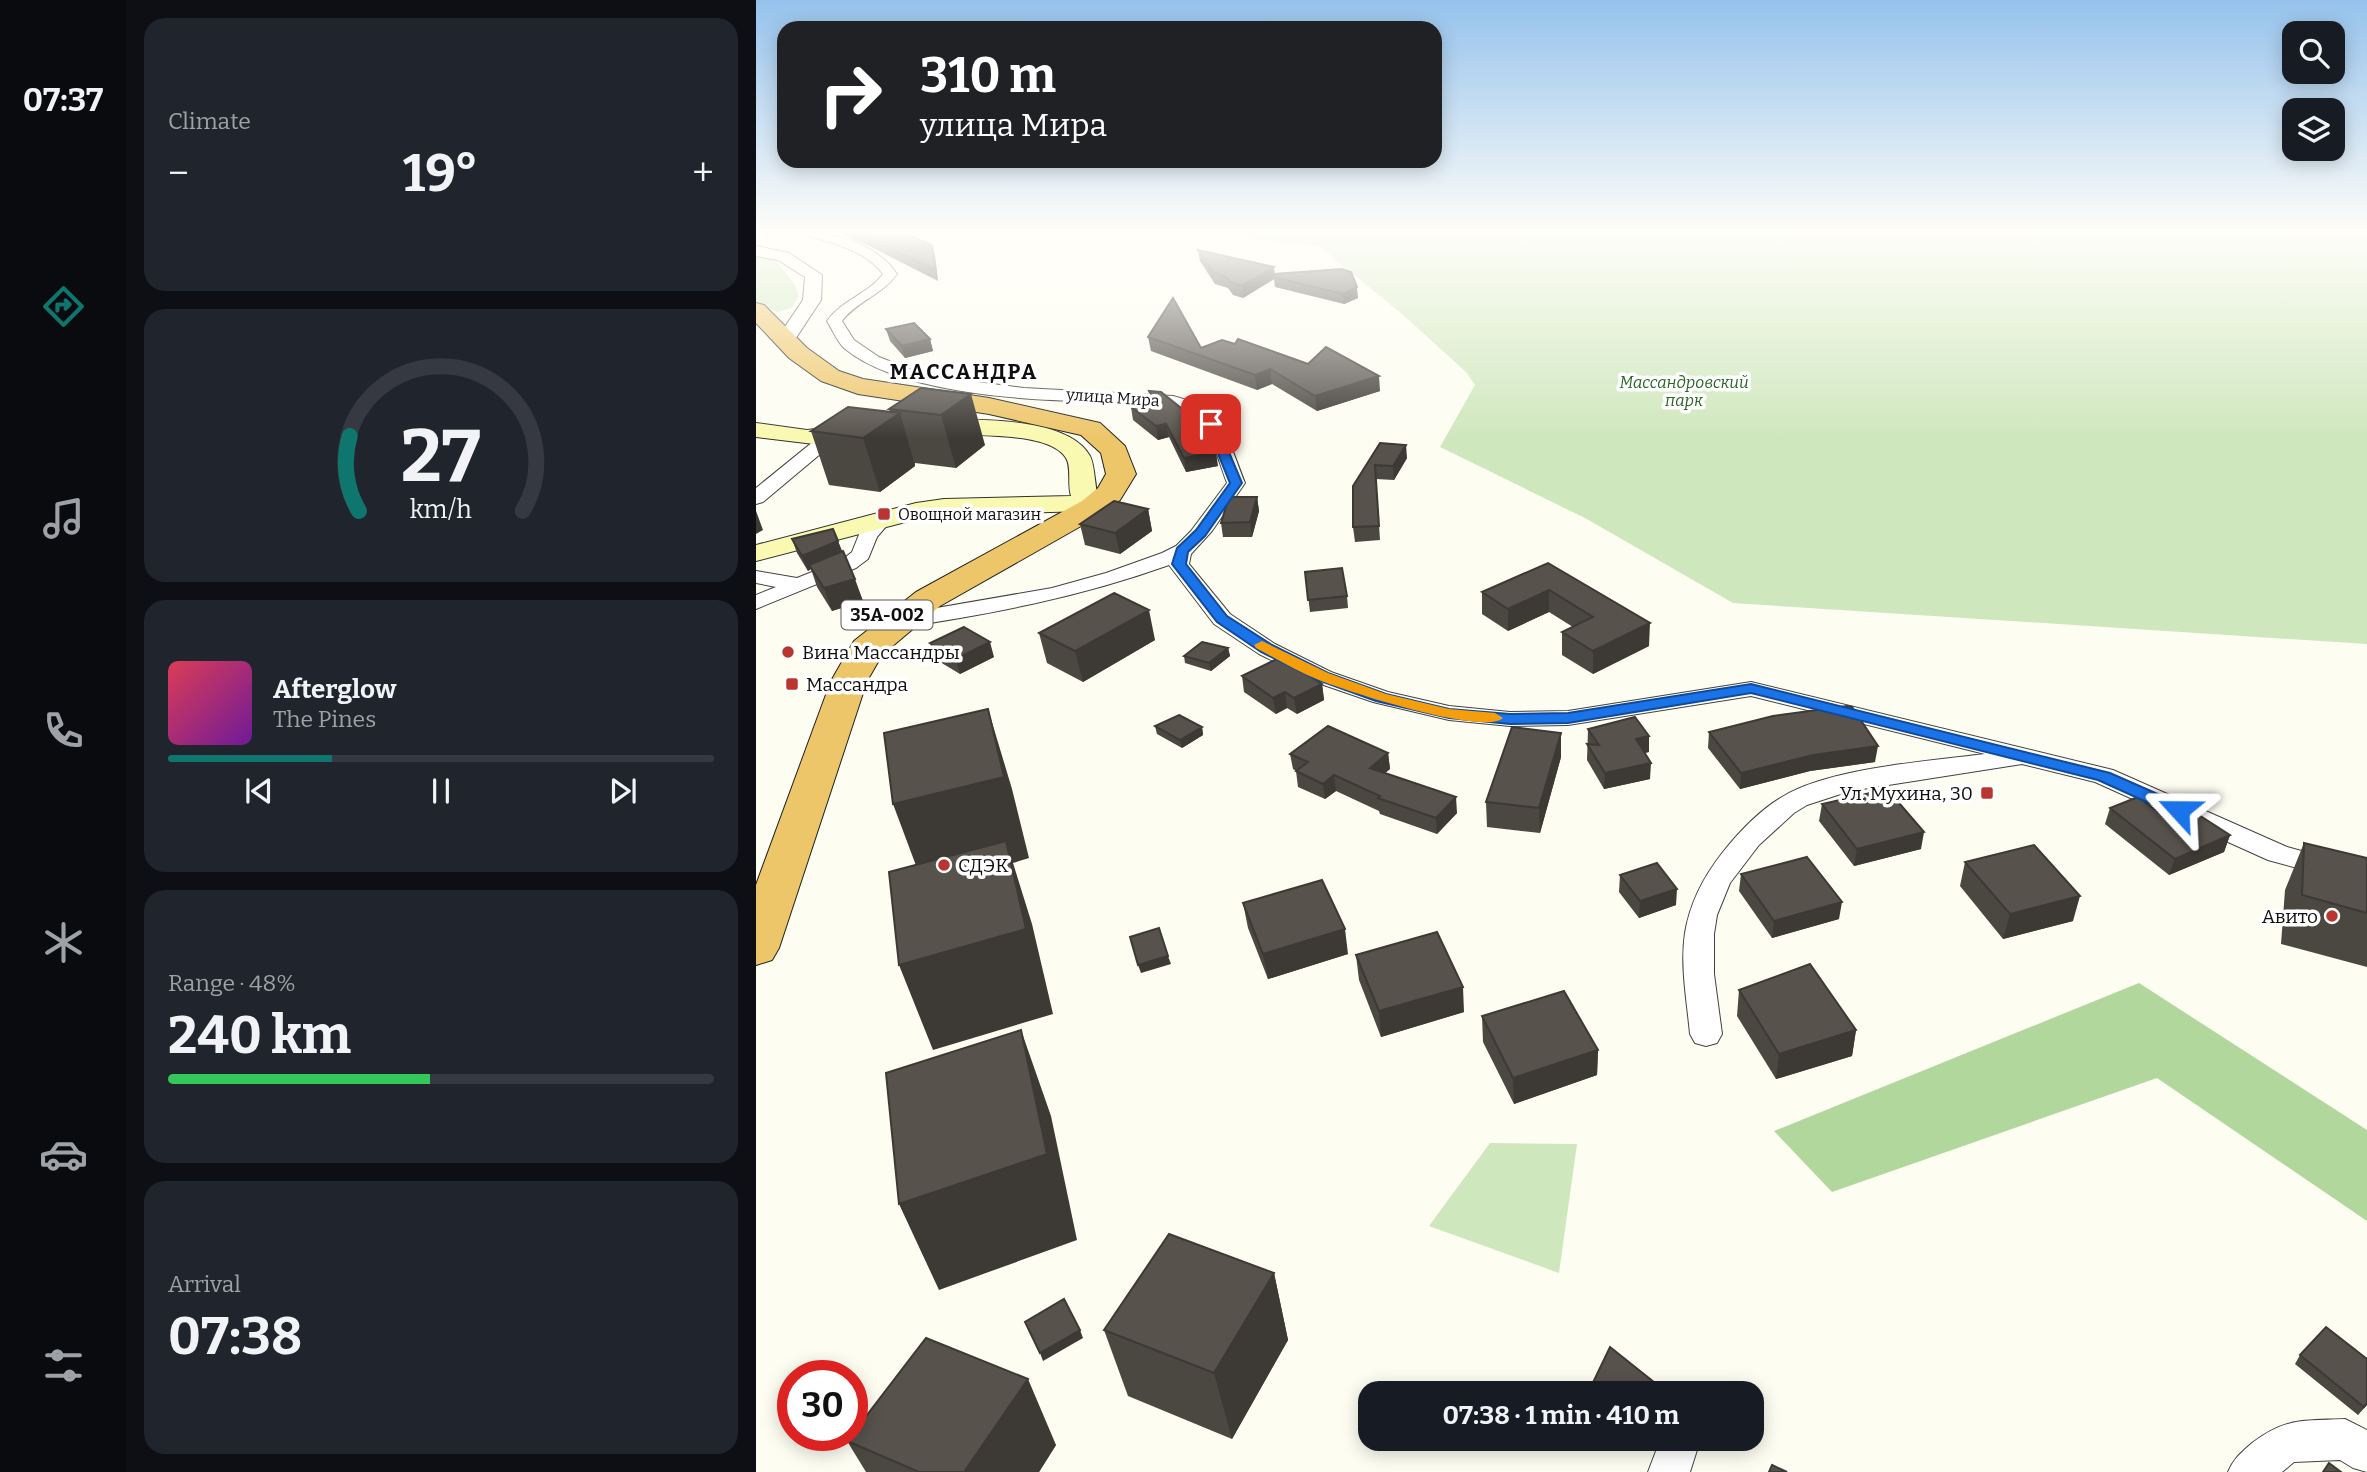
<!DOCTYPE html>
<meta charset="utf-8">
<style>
:root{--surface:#171b24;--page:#20242c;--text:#f1f3f6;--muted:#9ea1a6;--line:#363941;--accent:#0f766e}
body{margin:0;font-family:Bitter,serif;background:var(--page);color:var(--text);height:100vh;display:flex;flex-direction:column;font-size:26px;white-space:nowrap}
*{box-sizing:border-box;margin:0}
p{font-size:23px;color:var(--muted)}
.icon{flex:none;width:38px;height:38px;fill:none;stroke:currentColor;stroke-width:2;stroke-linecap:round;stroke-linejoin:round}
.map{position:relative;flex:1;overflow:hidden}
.details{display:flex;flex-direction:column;gap:18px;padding:18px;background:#0d0f14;width:630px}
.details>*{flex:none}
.top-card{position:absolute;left:21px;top:21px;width:665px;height:147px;border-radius:21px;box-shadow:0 4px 18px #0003;background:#202124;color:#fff;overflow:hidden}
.controls{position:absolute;left:1526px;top:21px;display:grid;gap:14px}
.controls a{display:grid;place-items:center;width:63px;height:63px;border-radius:14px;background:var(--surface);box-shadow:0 4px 18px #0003;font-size:35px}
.speed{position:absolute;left:21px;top:1360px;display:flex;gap:14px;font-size:35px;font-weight:700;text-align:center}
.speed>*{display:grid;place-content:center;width:91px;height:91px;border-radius:50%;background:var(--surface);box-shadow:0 4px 18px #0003;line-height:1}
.speed .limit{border:10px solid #d22;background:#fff;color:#111}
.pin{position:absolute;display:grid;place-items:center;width:60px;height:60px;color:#fff;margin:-30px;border-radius:14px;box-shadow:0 4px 10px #0006}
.me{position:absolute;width:77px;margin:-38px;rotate:294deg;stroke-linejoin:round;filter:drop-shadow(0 0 5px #0008)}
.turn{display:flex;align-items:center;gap:24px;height:147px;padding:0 28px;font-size:32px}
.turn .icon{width:91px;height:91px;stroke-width:2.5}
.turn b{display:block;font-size:49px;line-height:60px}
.big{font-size:52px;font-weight:700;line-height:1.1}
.details .card{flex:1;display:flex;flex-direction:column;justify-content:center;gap:10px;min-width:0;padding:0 24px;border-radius:21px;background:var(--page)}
.details .dial{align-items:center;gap:0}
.dial svg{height:182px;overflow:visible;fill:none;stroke:var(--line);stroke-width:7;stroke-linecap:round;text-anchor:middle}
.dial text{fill:var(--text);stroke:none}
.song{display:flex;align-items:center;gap:21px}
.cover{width:84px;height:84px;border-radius:10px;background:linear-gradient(135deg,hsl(350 70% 55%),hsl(280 70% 35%))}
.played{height:7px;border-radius:4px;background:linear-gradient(90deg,var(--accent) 30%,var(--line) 30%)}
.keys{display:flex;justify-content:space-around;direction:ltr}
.heat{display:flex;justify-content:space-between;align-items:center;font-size:38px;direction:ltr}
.charge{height:10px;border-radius:5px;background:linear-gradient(90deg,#34c759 48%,var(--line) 0)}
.trip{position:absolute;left:602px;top:1381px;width:406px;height:70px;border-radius:21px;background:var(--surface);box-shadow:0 4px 18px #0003;font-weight:700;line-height:70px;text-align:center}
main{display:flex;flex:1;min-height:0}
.menu{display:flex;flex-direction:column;width:126px;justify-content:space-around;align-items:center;background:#090b0e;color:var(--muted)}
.menu .icon{width:49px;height:49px}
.menu .on{color:var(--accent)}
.menu b{font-size:32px;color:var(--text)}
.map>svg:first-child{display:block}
.green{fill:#cfe7bd}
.forest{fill:#b1d79d}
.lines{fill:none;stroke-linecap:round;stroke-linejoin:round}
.minor-casing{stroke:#424242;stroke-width:2}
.tertiary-casing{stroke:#424242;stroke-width:2}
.secondary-casing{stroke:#313131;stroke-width:2}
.trunk-casing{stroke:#202020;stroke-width:2}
.minor{fill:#fff;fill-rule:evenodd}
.tertiary{fill:#fff;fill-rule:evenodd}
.secondary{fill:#faf9b1;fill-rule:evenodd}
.trunk{fill:#eec66a;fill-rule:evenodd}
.wall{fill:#4b4741}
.shaded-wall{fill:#3d3935}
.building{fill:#57524c;stroke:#3d3935;stroke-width:2}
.route{fill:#1a73e8;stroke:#114b97;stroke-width:2}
.slow{fill:#f59e0b}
.poi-dot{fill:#b8362f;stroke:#fff;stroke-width:2.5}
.labels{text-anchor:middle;stroke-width:7;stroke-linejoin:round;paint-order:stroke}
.far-park-label{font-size:16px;font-style:italic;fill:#296423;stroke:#fff}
.far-street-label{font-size:16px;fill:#0f0f0f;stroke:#fff}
.far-poi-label{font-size:16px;fill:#0f0f0f;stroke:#fff;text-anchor:start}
.shield{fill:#fff;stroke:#575757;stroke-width:2}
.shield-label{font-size:18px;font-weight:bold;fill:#0f0f0f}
.poi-label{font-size:19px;fill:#0f0f0f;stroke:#fff;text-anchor:start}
.far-district-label{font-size:21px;font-weight:bold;letter-spacing:2px;fill:#0f0f0f;stroke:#fff}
</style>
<main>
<nav class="menu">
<b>07:37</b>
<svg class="icon on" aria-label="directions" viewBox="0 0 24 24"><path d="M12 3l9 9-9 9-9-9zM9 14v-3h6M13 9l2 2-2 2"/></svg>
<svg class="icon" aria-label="music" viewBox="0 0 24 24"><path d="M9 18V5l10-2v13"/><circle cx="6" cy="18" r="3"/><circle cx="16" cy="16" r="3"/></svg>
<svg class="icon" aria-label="phone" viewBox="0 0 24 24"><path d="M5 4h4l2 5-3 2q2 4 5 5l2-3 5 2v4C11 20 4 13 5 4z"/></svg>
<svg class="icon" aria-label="climate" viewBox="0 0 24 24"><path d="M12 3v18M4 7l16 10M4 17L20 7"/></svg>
<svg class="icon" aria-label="car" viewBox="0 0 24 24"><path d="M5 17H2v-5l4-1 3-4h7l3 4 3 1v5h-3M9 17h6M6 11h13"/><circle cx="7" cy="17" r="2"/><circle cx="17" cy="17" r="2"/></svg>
<svg class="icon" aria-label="filters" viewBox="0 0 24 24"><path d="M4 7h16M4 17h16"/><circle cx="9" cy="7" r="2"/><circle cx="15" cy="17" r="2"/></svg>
</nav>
<section class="details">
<div class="card"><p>Climate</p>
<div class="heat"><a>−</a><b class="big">19°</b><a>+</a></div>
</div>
<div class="card dial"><svg viewBox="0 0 100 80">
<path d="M14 69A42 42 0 1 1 86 69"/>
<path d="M14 69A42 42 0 0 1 10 36" stroke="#0f766e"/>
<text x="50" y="56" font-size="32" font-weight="700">27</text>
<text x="50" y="72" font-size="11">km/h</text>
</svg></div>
<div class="card">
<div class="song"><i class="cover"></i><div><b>Afterglow</b><p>The Pines</p></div></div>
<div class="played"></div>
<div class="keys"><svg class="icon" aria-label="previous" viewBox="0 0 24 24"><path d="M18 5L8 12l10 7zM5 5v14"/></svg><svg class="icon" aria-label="pause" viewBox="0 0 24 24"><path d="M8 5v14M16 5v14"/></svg><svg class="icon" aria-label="next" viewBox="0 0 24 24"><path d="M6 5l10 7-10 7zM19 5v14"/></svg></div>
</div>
<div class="card"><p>Range · 48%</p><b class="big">240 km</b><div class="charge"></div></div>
<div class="card"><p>Arrival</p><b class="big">07:38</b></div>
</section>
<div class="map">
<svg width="1611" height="1472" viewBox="0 0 1611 1472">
<rect width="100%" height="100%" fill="#fefdf2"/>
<path class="green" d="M485,233H1611V644L977,603L829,518L684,447L719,385L710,372L646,314L563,246L494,239Z
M0,254L19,259L39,285L43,296L35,308L21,312L0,302Z
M734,1143L821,1144L803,1273L673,1226Z"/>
<path class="forest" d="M1383,983L1611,1130V1221L1401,1078L1076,1192L1018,1131Z"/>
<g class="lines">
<g class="minor-casing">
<path id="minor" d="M49,233C83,233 121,245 141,274C126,295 101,301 86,321L98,340L123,357L156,370L189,378L268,388L417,396C467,408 472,440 489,483L456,531L435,554L433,564L474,614L519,644L575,672L632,692L693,706L754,712L812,711L995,682L1357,770L1531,847L1611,869V887L1512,860L1339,782L1266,764L1094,791L1051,805L1038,813L1003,845L974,883L961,915L958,934V974L966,1034L961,1043L950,1046L939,1043L934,1034C931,1001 924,966 929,933C934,902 948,876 967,852C983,832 1004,810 1026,797C1073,768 1173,761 1229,754L995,696L812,725L754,726L693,720L617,702L559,682L503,654L458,624L413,565C324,597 235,614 142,628L134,626L131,621L134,616L296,588L350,573L406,553L420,546L435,531L471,483C462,460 456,428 434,413C407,394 361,402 329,401C262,400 140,392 88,348C81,341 76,329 71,321C86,300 112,294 127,274C110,251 76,242 50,236Z
M75,431L81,432L84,436L81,440L7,502L0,504V488L69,432Z
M128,511L138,517L121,537L112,559L100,568L0,609V595L20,587L0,583V571L41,578L86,560L96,552L104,532L121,513Z
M1589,1419L1611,1430V1472L1597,1468L1584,1460L1538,1462L1526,1472H1472C1478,1458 1485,1453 1496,1443C1531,1417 1547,1421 1589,1419Z
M905,1438H937L941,1450L934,1472H892Z"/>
</g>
<g class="tertiary-casing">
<path id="tertiary" d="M0,246L33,253L66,275L65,300L36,344H22L20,340L47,300L49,277L22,260L0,256Z"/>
</g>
<g class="secondary-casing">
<path id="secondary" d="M181,419C220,420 312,416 334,456C339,465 339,489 343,503L339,509L330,511L188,515L161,519L0,561V545L160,503L188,499L315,496C311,484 316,468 310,458C291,428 204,439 173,431L169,426L173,421Z
M0,423L51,430L103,424L111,426L115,431L111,436L103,438L58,444L0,437Z"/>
</g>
<g class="trunk-casing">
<path id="trunk" d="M0,303L8,305L51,348L83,371L107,379L233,398L344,423L369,446L380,474L364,500L348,513L184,606L126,655L111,681L23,948L16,960L0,965V885L75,681L98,641L160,592L326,501L342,488L350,474L345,453L325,435L233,414L102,394L65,381L33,358L0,323Z"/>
</g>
<use href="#minor" class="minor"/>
<use href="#tertiary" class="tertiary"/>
<use href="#secondary" class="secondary"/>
<use href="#trunk" class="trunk"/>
</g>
<path class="wall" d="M83,233H148L176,245L179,256L182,281L113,246Z
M442,250L519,274L602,298L588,304L519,287L518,279L487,298L477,295L472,288L459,284L444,261Z
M130,329L174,339L177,351L149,358L134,341Z
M392,337L445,348L624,391L561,411L516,384L501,390L395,351Z
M165,388L229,445L200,468L159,463V466L124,492L73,485L55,431L134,412L133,409Z
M393,391L462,466L430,472L413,437L402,440L377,420L375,407L395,401Z
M624,443L651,458L638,480L620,479L624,540L599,542L597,527Z
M501,497L503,511L496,537H467L465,523Z
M392,509L396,531L364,554L329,545L324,524Z
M36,539L82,541L107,601L76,611L61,587L55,569L52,571L41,553Z
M792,563L893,646L837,674L806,655V632L817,627L793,612L752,631L726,614V592Z
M549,572L591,596L592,608L554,612Z
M283,633L399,640L327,682L291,663Z
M174,643L238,657L204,674L179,659Z
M472,648L474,656L455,671L429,663L428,656Z
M486,676L566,684L568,700L541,714L531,708L520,714L488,692Z
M399,726L446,727L447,735L426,748L401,734Z
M832,729L893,736V752L888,753L894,779L848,789L831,760Z
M953,732L1119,762L1054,771L984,789L952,748Z
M632,753L634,769L629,773L701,813L681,834L624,814L623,811L580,791L569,799L542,787L540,771L537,769L534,754Z
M805,757L784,833L731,827L730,802Z
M1066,804L1165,849L1098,866L1063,821Z
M1354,808L1409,817L1474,835L1468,852L1413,875L1349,824Z
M1548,843L1611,858V967L1525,944L1529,890Z
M1209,862L1317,921L1247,939L1204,886Z
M985,874L1083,919L1016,938L983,891Z
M864,875L920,905L883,918L863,892Z
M487,903L592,954L512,979L492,928Z
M600,955L708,1012L625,1037L603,980Z
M983,990L1100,1030L1096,1056L1020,1079L981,1016Z
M726,1016L842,1050L841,1075L758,1104L727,1042Z
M518,1273L532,1340L476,1439L372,1396L348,1330Z
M1544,1355L1611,1359V1405L1602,1415L1539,1364Z
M864,1438H895L892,1450Z
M91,1441L300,1445L283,1472H110Z"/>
<path class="shaded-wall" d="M176,245L179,256L182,281L179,270Z
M518,267L519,277H517L518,279L487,298L486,286Z
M601,287L602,298L588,304L587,294Z
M174,339L177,351L149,358L146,346Z
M514,369L516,384L501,390L499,375Z
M623,376L624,391L561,411L559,396Z
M215,394L229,445L200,468L185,415Z
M144,413L159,466L124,492L107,438Z
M410,424L413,437L402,440L400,426Z
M650,445L651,458L638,480L637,466Z
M460,452L462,466L430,472L428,458Z
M501,497L503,511L496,537L494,522Z
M392,509L396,531L364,554L359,533Z
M0,511L7,530L0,534Z
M82,541L87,556L53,565L55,569L52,571L46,556Z
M99,579L107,601L76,611L68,588Z
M793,590V612L752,631V609Z
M393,610L399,640L327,682L319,651Z
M894,623L893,646L837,674V651Z
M234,642L238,657L204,674L200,659Z
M472,648L474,656L455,671L453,663Z
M566,684L568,700L541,714L538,698Z
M529,692L531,708L520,714L517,698Z
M232,709L256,789L273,858L257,863L276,924L297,1014L177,1050L143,965L168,887L137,804Z
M446,727L447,735L426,748L424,740Z
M805,733V757L784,833L783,808Z
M893,736V752L879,755L880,739Z
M1122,746L1119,762L1054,771L984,789L985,773L1057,755Z
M632,753L634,769L616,783L614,768Z
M895,763L894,779L848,789L849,773Z
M578,775L580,791L569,799L567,784Z
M700,797L701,813L681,834L680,818Z
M1168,832L1165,849L1098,866L1101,849Z
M1474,835L1468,852L1413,875L1419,859Z
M921,889L920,905L883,918L884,901Z
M1324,896L1317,921L1247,939L1254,914Z
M1086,902L1083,919L1016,938L1018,921Z
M589,929L592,954L512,979L507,954Z
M412,956L415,964L385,973L382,965Z
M707,987L708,1012L625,1037L623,1011Z
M265,1030L295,1116L321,1240L183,1290L143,1204Z
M1100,1030L1096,1056L1020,1079L1023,1054Z
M842,1050L841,1075L758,1104L757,1078Z
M518,1273L532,1340L476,1439L458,1373Z
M324,1330L327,1338L287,1361L284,1353Z
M272,1379L300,1445L283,1472H208Z"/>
<path class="building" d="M103,233H148L176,245L179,270Z
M442,250L518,267L486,286L475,283L470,277L457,272Z
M586,269L595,272L601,287L587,294L517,277L518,274Z
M417,298L445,348L466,340L479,344L482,339L552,364L570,347L623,376L559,396L514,369L499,375L392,337Z
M158,323L174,339L146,346L130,329Z
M165,388L215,394L185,415L133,409Z
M393,391L405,392L445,424L460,452L428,458L410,424L400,426L375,407L398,400Z
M92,407L144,413L107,438L55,431Z
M624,443L650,445L637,466L619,465L623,526L597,527V486Z
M473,497H501L494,522L465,523Z
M358,501L392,509L359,533L324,524Z
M77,529L82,541L46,556L36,539Z
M87,551L99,579L68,588L53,565Z
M792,563L894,623L837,651L806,632L837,617L793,590L752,609L726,592Z
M586,568L591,596L552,600L549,572Z
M358,593L393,610L319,651L283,633Z
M208,627L234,642L200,659L174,643Z
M446,642L472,648L453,663L428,656Z
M525,657L566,684L538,698L529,692L517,698L486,676Z
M1091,706L1096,707L1122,746L1057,755L985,773L953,732L1017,716Z
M232,709L248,777L137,804L128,733Z
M423,715L446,727L424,740L399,726Z
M879,717L893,736L880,739L895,763L849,773L831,744L843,745L832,729Z
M572,726L632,753L614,768L700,797L680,818L622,798L624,796L578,775L567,784L540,771L552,762L534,754Z
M756,727L805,733L783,808L730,802Z
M1131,789L1168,832L1101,849L1066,804Z
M1382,797L1409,817L1432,808L1474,835L1419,859L1354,808Z
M250,841L270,929L143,965L133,872Z
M1548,843L1611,858V913L1546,895Z
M1278,845L1324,896L1254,914L1209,862Z
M1051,857L1086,902L1018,921L985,874Z
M901,863L921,889L884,901L864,875Z
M566,880L589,929L507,954L487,903Z
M403,928L412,956L382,965L374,937Z
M681,932L707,987L623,1011L600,955Z
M1054,964L1100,1030L1023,1054L983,990Z
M808,991L842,1050L757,1078L726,1016Z
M265,1030L291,1154L143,1204L130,1073Z
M413,1234L518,1273L458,1373L348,1330Z
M308,1299L324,1330L284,1353L269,1322Z
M1570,1327L1611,1359V1403L1608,1407L1544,1355Z
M170,1338L272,1379L208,1472H163L91,1441Z
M854,1347L904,1387L903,1393H832Z
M1573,1463L1585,1472H1567Z
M1016,1465L1031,1472H1013Z"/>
<linearGradient id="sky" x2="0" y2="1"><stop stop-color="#95c2ec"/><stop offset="0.53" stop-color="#fffef9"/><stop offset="1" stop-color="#fffef9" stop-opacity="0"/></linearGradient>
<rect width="1611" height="439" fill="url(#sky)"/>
<path class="route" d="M451,422L461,424L486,483L449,536L432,552L430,564L471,616L516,645L572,673L630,694L693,709L754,714L812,713L995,684L1354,773L1429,806L1431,810L1429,814H1417L1342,780L995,693L812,723L754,724L693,718L620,701L562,680L505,652L461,622L416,564L421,548L440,530L474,483L450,424Z"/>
<path class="slow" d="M506,641L572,673L630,694L693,709L739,713L747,718C728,736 590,691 563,680C542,672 521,659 500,648L498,645Z"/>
<g class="poi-dot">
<rect x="121" y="507" width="14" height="14" rx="3.5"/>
<circle cx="32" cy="652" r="7"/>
<rect x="29" y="677" width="14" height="14" rx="3.5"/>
<rect x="1224" y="786" width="14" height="14" rx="3.5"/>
<circle cx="188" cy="865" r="7"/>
<circle cx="1576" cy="916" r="7"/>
</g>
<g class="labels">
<g class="far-park-label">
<text x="928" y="388">Массандровский<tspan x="928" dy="18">парк</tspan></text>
</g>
<g class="far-street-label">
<text transform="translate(357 397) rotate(4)" y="6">улица Мира</text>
</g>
<g class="far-poi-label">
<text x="142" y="520">Овощной магазин</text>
</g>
<rect class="shield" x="85.5" y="600.5" width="91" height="29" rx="5"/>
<g class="shield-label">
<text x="131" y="621">35А-002</text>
</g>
<g class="poi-label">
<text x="46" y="659">Вина Массандры</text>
<text x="50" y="691">Массандра</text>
<text x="1217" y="800" text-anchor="end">Ул. Мухина, 30</text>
<text x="202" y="872">СДЭК</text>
<text x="1562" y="923" text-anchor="end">Авито</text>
</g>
<g class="far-district-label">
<text x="208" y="379">МАССАНДРА</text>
</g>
</g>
</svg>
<div class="controls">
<a><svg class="icon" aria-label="search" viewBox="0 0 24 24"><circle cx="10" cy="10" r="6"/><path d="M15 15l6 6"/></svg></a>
<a><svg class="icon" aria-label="layers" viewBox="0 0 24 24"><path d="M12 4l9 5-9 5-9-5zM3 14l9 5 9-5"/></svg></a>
</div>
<div class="speed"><div class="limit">30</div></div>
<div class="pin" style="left:455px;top:424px;background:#d93025"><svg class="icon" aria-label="arrive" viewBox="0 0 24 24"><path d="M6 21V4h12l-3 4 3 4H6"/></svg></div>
<svg class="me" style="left:1423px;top:810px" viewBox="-20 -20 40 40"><path d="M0-17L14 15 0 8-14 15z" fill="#1a73e8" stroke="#fff" stroke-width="4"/></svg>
<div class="trip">07:38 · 1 min · 410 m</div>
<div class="top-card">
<div class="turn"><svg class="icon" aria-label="right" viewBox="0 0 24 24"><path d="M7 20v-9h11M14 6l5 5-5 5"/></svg><div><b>310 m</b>улица Мира</div></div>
</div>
</div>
</main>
